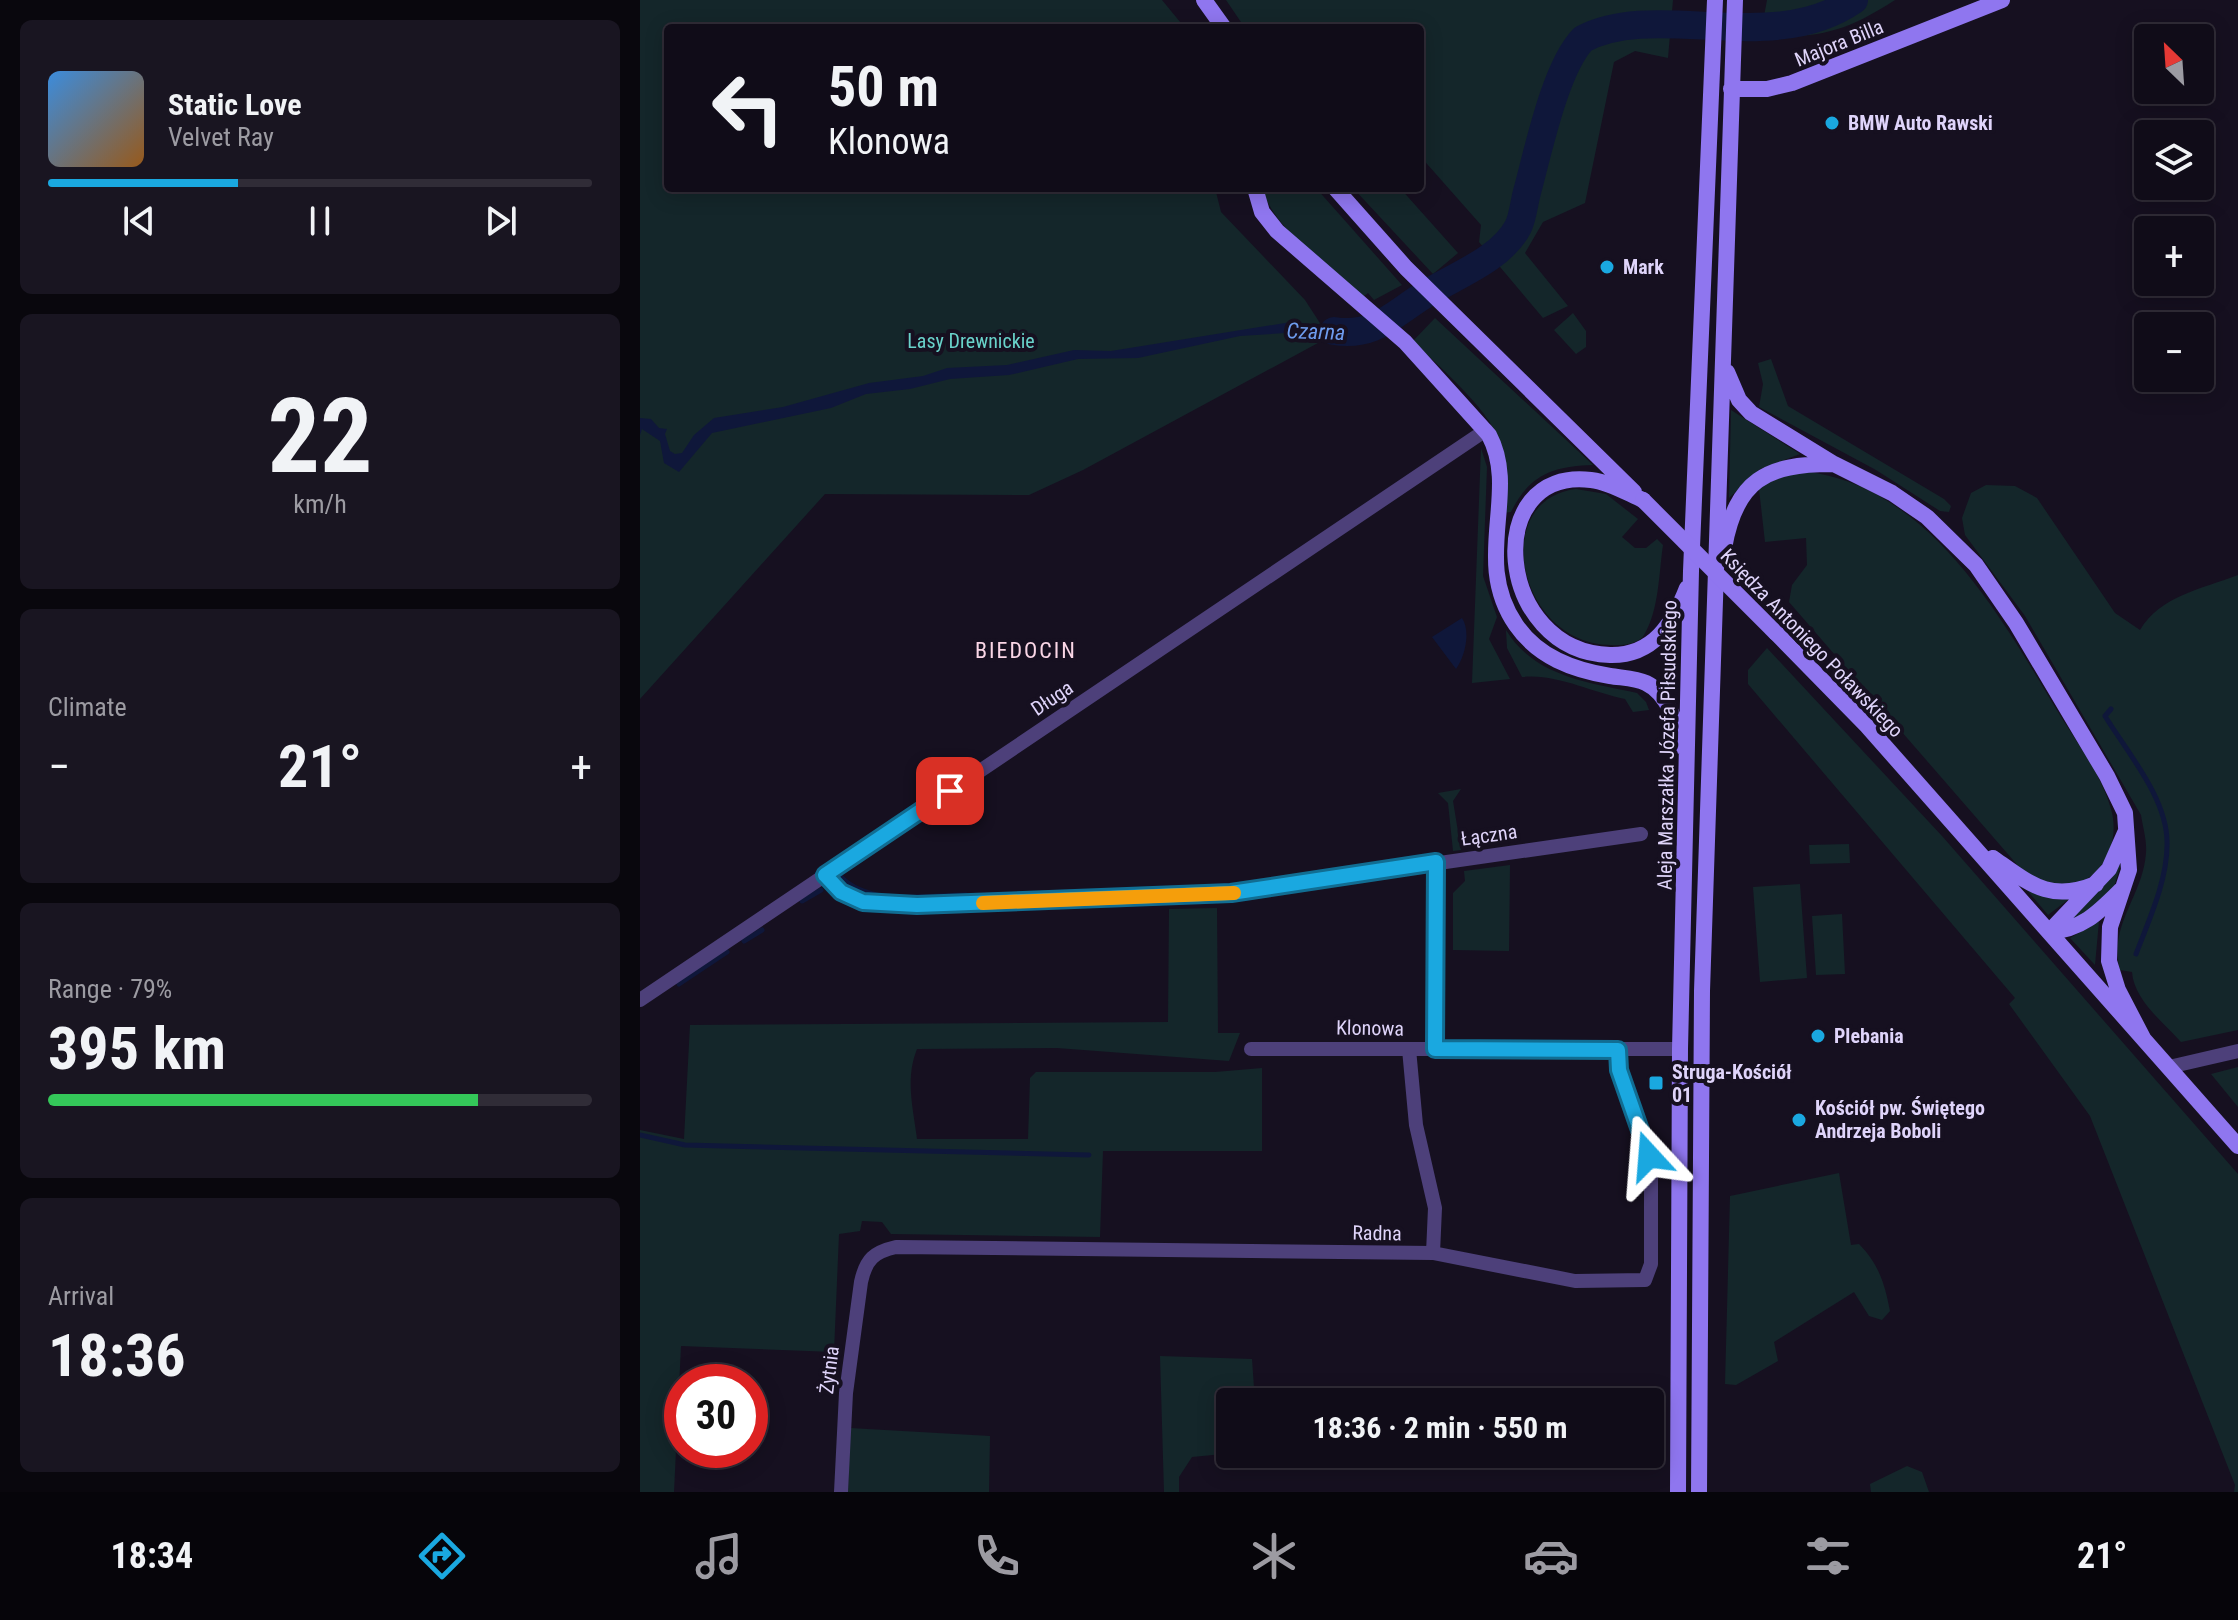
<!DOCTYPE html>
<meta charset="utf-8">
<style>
:root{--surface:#100c18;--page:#191521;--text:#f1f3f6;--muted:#9c9ba2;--line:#302c37;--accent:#1aa8e0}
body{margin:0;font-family:"Roboto Condensed",sans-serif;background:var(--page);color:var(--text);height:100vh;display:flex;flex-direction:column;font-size:30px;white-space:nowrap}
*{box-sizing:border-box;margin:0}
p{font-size:26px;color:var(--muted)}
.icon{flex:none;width:44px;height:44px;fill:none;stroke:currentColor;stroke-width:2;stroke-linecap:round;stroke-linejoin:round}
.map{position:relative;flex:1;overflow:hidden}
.panel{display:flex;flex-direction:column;gap:20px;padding:20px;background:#09070d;width:640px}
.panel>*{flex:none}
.hud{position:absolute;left:24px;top:24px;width:760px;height:168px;border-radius:8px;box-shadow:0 4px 20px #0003,0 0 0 2px var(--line);background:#100c18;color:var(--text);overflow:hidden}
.needle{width:52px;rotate:335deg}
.tools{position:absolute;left:1494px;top:24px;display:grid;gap:16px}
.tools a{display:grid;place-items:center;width:80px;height:80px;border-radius:8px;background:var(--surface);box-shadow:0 4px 20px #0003,0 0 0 2px var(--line);font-size:40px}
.speed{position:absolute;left:24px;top:1364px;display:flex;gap:16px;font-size:40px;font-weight:700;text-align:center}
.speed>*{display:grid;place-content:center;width:104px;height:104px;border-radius:50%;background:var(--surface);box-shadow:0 4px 20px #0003,0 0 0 2px var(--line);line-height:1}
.speed .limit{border:12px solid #d22;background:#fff;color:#111}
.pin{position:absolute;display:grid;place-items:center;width:68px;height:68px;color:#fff;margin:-34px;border-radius:16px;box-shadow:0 4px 12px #0006}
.me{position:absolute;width:88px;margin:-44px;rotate:341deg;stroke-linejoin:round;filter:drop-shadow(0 0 6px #0008)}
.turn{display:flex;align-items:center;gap:28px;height:168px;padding:0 32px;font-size:36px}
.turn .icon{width:104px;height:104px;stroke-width:2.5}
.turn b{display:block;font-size:56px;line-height:68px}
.big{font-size:60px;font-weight:700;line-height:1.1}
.panel .widget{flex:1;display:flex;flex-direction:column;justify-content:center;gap:12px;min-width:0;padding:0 28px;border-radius:12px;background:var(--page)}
.panel .dial{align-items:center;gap:0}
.dial b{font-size:104px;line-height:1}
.song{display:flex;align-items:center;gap:24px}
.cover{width:96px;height:96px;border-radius:12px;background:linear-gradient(135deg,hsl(210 70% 55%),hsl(30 70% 35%))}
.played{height:8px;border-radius:4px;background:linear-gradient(90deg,var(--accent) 35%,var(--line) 35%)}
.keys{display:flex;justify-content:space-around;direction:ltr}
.heat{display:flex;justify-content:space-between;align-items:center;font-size:44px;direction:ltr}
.charge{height:12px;border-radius:6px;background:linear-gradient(90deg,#34c759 79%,var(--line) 0)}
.trip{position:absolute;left:576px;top:1388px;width:448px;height:80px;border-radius:8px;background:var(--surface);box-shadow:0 4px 20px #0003,0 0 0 2px var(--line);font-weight:700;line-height:80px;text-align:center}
.tabs{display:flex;height:128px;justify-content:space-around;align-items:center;background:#06050a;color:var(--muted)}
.tabs .icon{width:56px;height:56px}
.tabs .on{color:var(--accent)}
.tabs b{font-size:36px;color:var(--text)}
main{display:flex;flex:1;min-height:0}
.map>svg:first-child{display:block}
.green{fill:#14262a}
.water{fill:#0f173a}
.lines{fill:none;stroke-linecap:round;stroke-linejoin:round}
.stream{stroke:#0f173a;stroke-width:5}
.river{stroke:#0f173a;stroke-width:28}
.street{stroke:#4d407a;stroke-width:14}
.secondary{stroke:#8f76ef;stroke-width:16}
.secondary-bridge{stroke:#8f76ef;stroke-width:16}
.route-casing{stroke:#116d92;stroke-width:20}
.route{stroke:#1aa8e0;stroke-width:14}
.slow{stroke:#f59e0b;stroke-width:14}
.poi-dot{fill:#1aa8e0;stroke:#161020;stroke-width:3}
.labels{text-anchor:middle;stroke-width:8;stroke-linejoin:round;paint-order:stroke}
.street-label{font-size:20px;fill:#dfd4fa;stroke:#161020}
.poi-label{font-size:20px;font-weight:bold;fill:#dfd4fa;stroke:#161020;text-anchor:start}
.park-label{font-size:20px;fill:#69d2ca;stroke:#161020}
.water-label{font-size:22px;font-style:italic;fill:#6e9cee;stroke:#161020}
.neighbourhood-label{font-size:22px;letter-spacing:2px;fill:#fad6e6;stroke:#161020}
</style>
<main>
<section class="panel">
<div class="widget">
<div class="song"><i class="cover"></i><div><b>Static Love</b><p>Velvet Ray</p></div></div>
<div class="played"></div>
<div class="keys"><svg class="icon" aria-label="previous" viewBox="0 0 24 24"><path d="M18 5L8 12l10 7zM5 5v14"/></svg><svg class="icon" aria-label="pause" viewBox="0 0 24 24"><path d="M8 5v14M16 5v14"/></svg><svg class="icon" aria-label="next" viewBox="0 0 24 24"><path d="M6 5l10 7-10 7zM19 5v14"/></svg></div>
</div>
<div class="widget dial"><b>22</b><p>km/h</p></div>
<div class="widget"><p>Climate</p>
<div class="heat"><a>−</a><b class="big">21°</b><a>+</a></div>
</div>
<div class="widget"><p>Range · 79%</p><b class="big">395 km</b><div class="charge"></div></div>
<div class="widget"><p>Arrival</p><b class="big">18:36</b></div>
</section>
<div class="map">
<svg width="1598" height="1492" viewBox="0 0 1598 1492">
<rect width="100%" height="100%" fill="#161020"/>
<path class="green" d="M0,0H522L545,28H28V188H575L581,212L665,300L689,337L443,470L389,495L185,494L0,699Z
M586,0H1033L1028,58L995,51L974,62L945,203L903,222L885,253L928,306L903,318L839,242L841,225L780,156V28H605Z
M1127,0H1255C1202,34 1182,36 1120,38Z
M623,188H676L762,285L734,300L728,293L723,297C695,271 629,226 623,188Z
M713,188H760L818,253L793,274Z
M933,313L946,331V347L936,354L914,330Z
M795,318L953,465C913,466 889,475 871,512L863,513C863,494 867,470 863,451C855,413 800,368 773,341Z
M1131,359L1148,406L1304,499L1311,506L1309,512L1300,511L1236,470L1119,407L1123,384L1118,363Z
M1091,410L1160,454L1120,469L1089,498Z
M841,448L847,467L843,576L857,617L849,639L870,679L832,683Z
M1161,471C1286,483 1358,612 1415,707C1434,739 1461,773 1471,809C1483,850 1453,896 1406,884C1398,882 1388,873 1380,868L1149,602L1152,585L1167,565L1166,538L1125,542L1119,489L1130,481Z
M1346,485L1375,486L1397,498L1475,613L1500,630C1520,596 1562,589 1598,575V1030L1541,1042C1523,1022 1494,1000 1492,972L1480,970C1468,925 1503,896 1506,853C1507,840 1503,828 1501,815L1385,616L1325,535L1322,518L1331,493Z
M936,489L966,494L998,519L982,537L995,548H1006L1017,539L1023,545C1019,572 1019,611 1004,635C999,644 981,646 971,645C878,644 848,500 936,489Z
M866,630C895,677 947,682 997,693L1006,702L1009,710L993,712L985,699C951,692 915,673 882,677L867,648Z
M1127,648L1302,836L1598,1174V1492H1594L1595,1485L1450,1116L1369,1004L1375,998L1108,684V670Z
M821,789L813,801L821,850L813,851L808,803L798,793Z
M1209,844L1210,863L1170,864L1169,845Z
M1481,864L1473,890L1436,922L1425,920Z
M870,865L869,951L813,950V893L825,881L824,871Z
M1160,884L1167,978L1120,982L1113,887Z
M1386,889L1429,899L1408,915Z
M577,908L578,1033H600L589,1061L417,1048L277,1049C265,1079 273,1107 277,1139H388L390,1078L396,1072H575L622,1068V1151H463L460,1237L251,1234L242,1222L222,1221L220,1231L199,1234L194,1352L41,1346L34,1492H0V1130L44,1139L50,1025L528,1022L529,909Z
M1202,914L1205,974L1176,975L1172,916Z
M1459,921L1455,965L1430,938Z
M1598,1067V1107L1571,1074Z
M1199,1173L1211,1245L1219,1244C1239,1264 1245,1285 1250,1311L1242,1320L1229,1316L1214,1292L1134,1342L1138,1361L1096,1385L1085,1384L1090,1196Z
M520,1356L612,1359L615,1402H590V1450L583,1454L552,1457L539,1477V1492H524Z
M210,1428L350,1436L349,1492H208Z
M1267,1466L1282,1472L1289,1492H1231L1230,1484Z"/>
<path class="water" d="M651,322L711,329L729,326L736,333L726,337L662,332L600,336L498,358L438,359L369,375L310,379L270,389L226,394L191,408L72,433L39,472L24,463L20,441L2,429L0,435V418L11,419L19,428L27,429L25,434L30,451L35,454L42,453L54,435L74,418L143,407L229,383L283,376L307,368L367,365L434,350L471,351Z
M822,618C831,632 825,656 816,669L792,637Z"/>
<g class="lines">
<path class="stream" d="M1471,709L1465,716C1487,752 1527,798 1527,842C1528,879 1509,920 1496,954
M201,877C230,907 287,895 326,895
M162,901L181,890
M104,941L122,930
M39,984L87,952
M0,1135L45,1145L449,1155"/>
<path class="river" d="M694,331C733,337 750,317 781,297C811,277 860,261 878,227C883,217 884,203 887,192C898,152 915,68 943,39C1017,0 1132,57 1214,0"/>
<path class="street" d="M185,875C201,896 222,902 247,905L591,893L1001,834
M0,1000L846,430
M611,1049H1040
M769,1049L776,1125L795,1208L793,1253
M795,1049L796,862
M1529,1067L1598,1051
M201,1492L206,1393L221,1282C226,1259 234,1252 256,1247L793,1253L935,1281L1005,1280L1011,1264V1171L979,1070L978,1050"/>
<path class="secondary" d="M564,0L584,28
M1091,89H1127L1152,83L1362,0
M615,188L622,212L637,231L765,342L849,435C880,493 831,560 876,625C898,657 933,670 970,676C982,678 996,678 1006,683C1029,694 1036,723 1040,746
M695,188L766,268L994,492
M1087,372L1099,400L1111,413L1194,464L1252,493L1287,517L1336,565L1376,623L1467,776L1485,813L1489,870L1470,927L1469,961L1478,990L1503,1038
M1003,500C987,493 969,482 951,480C840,466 855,652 970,655C1013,656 1033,624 1047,588
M1084,548C1096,480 1126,464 1192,464
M1136,633L1227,726L1598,1146
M1353,858C1390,884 1410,903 1456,884
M1409,932L1469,869L1485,833
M1409,932C1442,930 1459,912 1481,890
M1038,1492L1040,1049L1051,571L1075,0
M1059,1492L1062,991L1095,0"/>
<path class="secondary-bridge" d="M1003,500L1136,633"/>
</g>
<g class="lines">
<g class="route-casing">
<path id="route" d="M310,791L185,875L201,892L223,902L277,905L591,893L796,862L795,1049L978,1050L979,1070L1009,1156"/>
</g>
<use href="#route" class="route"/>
<path class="slow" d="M343,903L594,893"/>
</g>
<g class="poi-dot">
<circle cx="1192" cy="123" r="8"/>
<circle cx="967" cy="267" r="8"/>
<circle cx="1178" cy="1036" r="8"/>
<rect x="1008" y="1075" width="16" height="16" rx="4"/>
<circle cx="1159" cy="1120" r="8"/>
</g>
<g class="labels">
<g class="street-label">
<text transform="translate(1199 43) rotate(-22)" y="7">Majora Billa</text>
<text transform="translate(1172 643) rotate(46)" y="7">Księdza Antoniego Poławskiego</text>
<text transform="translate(412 698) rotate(-34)" y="7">Długa</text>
<text transform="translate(1027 745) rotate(-89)" y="7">Aleja Marszałka Józefa Piłsudskiego</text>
<text transform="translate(849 835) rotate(-8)" y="7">Łączna</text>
<text transform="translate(730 1028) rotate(1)" y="7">Klonowa</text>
<text transform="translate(737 1233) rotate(1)" y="7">Radna</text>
<text transform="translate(189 1370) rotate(-83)" y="7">Żytnia</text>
</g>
<g class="poi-label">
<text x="1208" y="130">BMW Auto Rawski</text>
<text x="983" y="274">Mark</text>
<text x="1194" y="1043">Plebania</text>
<text x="1032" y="1079">Struga-Kościół<tspan x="1032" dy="23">01</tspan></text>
<text x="1175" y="1115">Kościół pw. Świętego<tspan x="1175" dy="23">Andrzeja Boboli</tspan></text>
</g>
<g class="park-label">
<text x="331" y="348">Lasy Drewnickie</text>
</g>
<g class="water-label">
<text transform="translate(676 331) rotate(2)" y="8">Czarna</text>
</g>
<g class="neighbourhood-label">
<text x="386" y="658">BIEDOCIN</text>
</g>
</g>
</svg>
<div class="tools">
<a><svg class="needle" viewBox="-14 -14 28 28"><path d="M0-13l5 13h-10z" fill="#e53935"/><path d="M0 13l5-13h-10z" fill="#9c9ba2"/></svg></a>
<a><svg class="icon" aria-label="layers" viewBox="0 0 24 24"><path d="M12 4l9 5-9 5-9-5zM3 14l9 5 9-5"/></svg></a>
<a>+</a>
<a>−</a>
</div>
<div class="speed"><div class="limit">30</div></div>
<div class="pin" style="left:310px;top:791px;background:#d93025"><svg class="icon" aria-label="arrive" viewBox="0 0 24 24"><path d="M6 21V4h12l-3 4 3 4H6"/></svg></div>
<svg class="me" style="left:1009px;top:1156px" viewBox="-20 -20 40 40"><path d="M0-17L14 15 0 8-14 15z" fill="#1aa8e0" stroke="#fff" stroke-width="4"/></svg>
<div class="trip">18:36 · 2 min · 550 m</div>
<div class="hud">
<div class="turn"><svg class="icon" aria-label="left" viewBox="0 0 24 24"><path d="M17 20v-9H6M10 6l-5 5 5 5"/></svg><div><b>50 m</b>Klonowa</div></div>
</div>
</div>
</main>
<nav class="tabs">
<b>18:34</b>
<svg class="icon on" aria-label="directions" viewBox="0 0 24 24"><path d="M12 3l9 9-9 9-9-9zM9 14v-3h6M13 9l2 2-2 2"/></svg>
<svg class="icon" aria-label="music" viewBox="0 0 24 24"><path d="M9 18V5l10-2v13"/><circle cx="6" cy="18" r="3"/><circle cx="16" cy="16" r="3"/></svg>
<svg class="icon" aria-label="phone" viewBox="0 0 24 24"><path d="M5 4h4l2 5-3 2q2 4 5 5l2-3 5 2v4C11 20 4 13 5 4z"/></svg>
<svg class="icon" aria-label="climate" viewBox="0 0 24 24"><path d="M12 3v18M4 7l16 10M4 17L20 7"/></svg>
<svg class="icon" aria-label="car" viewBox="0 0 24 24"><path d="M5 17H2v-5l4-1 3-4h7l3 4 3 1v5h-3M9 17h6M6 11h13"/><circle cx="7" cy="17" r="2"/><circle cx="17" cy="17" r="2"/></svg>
<svg class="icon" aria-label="filters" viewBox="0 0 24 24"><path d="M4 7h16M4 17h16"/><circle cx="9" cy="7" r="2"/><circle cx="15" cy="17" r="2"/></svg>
<b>21°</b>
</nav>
